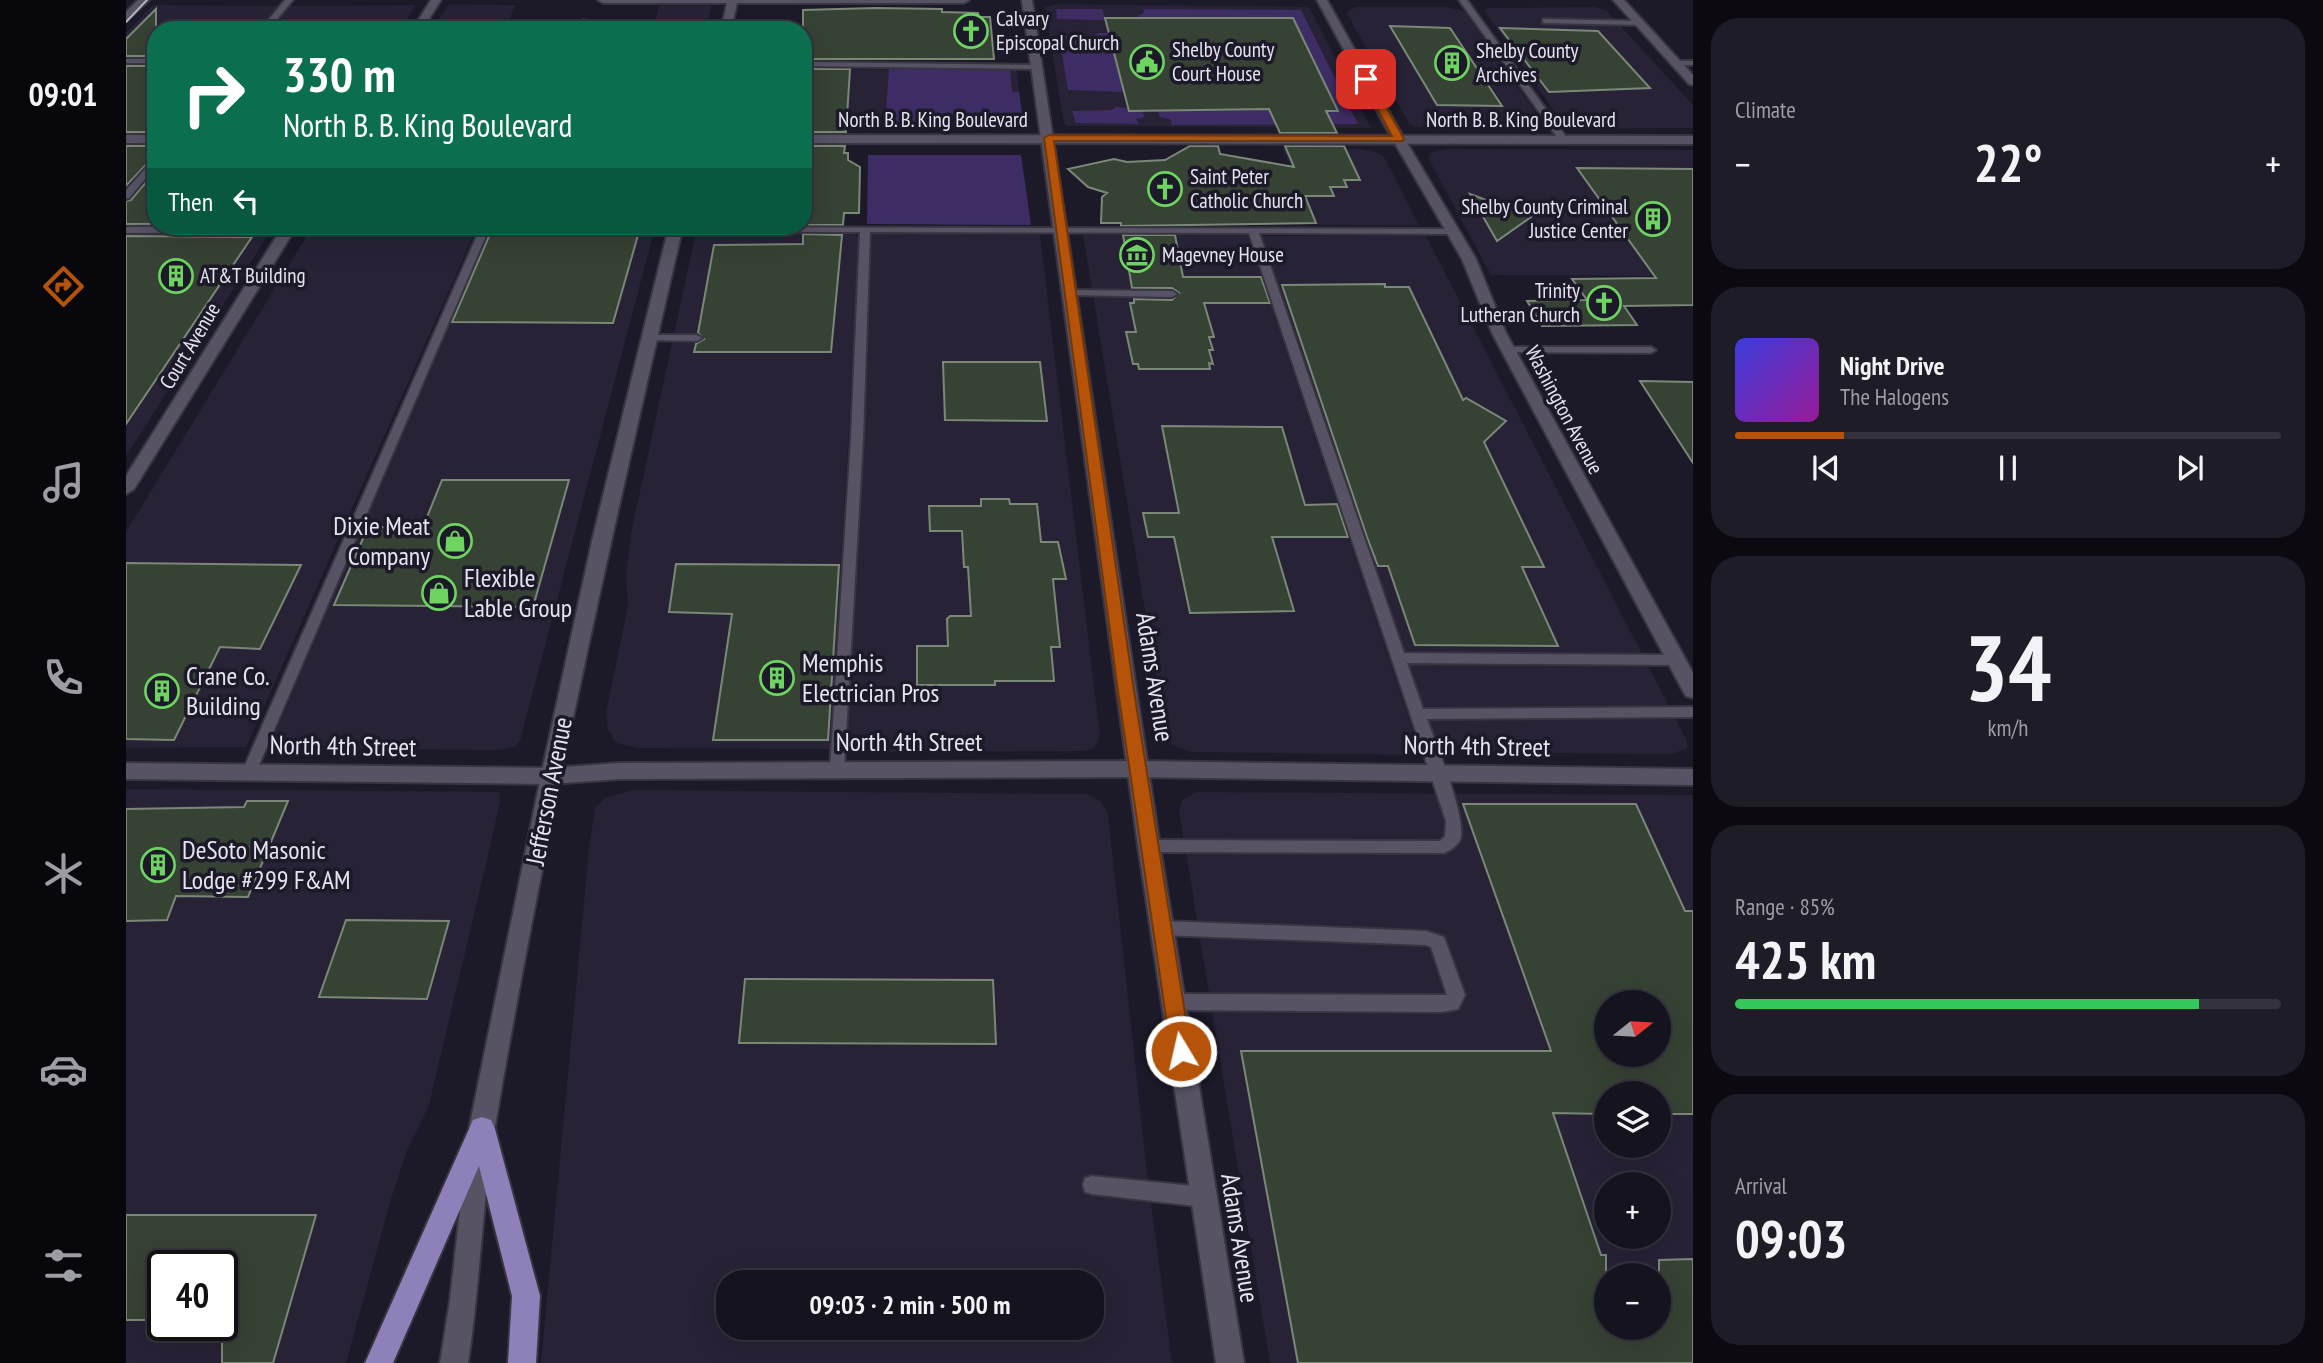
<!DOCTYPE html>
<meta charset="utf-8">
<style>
:root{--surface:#15131e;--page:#1e1c27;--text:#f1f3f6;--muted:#9d9ea4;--line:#34323c;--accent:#b45309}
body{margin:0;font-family:"PT Sans Narrow",sans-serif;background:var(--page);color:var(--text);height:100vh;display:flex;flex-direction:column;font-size:26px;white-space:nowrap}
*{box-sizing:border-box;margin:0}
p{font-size:23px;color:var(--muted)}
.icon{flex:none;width:38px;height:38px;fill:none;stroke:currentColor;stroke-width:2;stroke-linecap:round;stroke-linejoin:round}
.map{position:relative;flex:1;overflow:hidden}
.sheet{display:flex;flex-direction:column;gap:18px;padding:18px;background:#0c0a10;width:630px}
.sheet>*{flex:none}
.guide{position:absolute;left:21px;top:21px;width:665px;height:214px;border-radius:28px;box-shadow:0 7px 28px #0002,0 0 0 2px var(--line);background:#0b6e4f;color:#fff;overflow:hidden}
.needle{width:46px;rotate:72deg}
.fabs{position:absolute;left:1468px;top:990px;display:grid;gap:14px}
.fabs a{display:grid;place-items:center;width:77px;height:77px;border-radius:50%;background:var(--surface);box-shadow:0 7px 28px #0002,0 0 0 2px var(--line);font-size:35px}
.speed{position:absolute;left:21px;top:1250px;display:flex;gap:14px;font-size:35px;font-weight:700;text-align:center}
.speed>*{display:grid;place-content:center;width:91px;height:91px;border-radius:50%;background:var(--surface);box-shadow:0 7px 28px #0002,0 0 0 2px var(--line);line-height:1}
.speed .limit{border:4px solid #111;border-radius:10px;background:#fff;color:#111}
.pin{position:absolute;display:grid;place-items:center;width:60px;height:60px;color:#fff;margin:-30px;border-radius:14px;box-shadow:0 4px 10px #0006}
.me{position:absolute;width:77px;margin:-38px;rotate:351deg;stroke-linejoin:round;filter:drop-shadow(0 0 5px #0008)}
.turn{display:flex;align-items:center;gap:24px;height:147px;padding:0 21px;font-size:32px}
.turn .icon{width:91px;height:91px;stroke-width:2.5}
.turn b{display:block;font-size:49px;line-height:60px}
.then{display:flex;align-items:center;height:66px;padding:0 21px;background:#0003;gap:14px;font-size:26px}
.big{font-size:52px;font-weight:700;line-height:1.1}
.sheet .tile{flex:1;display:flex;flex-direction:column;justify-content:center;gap:10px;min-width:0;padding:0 24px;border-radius:28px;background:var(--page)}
.sheet .dial{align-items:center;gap:0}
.dial b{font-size:91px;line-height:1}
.song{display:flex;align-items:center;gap:21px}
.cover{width:84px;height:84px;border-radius:10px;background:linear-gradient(135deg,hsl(240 70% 55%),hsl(300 70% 35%))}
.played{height:7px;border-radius:4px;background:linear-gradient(90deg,var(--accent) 20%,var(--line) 20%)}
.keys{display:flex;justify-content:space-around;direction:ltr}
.heat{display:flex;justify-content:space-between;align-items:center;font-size:38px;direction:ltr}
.charge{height:10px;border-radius:5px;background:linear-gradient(90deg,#34c759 85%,var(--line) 0)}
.trip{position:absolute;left:590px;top:1270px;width:388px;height:70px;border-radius:28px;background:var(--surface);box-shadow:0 7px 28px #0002,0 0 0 2px var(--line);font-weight:700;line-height:70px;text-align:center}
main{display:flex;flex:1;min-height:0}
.tabs{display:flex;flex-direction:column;width:126px;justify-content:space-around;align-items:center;background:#08080c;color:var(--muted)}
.tabs .icon{width:49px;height:49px}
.tabs .current{color:var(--accent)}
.tabs b{font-size:32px;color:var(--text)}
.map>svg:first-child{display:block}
.built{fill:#272236;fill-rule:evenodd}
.green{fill:#3e2d64}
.building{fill:#364234;stroke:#7a8878;stroke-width:2;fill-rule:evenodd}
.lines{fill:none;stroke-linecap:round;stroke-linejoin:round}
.service-casing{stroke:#383541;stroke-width:4}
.minor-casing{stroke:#383541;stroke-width:4}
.tertiary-casing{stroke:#383541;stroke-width:4}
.secondary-casing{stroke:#383541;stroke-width:4}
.primary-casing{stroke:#383541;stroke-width:4}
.service{fill:#575365;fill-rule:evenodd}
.minor{fill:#575365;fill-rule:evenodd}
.tertiary{fill:#575365;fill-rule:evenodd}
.secondary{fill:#575365;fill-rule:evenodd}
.primary{fill:#8e81b9;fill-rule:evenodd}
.tram{stroke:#b3b1bd;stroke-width:2}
.route{fill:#b45309;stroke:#753606;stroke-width:2}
.labels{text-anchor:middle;stroke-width:7;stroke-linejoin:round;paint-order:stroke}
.far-poi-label{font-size:21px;fill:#e5e3ee;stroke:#1c1928;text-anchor:start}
.far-street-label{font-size:21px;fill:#e5e3ee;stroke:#1c1928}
.poi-label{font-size:26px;fill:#e5e3ee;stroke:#1c1928;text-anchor:start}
.street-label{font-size:26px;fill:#e5e3ee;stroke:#1c1928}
</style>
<main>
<nav class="tabs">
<b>09:01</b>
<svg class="icon current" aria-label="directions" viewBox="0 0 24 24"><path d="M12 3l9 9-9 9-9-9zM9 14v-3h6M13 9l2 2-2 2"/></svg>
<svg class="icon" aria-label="music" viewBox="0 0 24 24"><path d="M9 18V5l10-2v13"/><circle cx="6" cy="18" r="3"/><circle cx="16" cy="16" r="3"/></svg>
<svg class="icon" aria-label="phone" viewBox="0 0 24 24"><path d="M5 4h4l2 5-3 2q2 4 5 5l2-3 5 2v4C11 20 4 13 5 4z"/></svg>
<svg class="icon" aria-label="climate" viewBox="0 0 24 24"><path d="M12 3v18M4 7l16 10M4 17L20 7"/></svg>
<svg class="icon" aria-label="car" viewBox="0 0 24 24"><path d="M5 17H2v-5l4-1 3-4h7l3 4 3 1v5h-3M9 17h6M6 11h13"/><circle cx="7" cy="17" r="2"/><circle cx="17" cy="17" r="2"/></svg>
<svg class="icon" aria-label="filters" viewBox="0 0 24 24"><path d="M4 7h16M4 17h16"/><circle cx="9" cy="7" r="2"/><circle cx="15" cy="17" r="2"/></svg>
</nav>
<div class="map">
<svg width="1567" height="1363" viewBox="0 0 1567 1363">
<rect width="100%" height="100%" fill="#1c1928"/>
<path class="built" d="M534,4L584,5L585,8L580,30H526Z
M931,4L1180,7L1184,9L1245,128L941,126L938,124L919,7Z
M30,5L152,6L132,30H30V58L0,57V33L25,7Z
M322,5L326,4L390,5L378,30H306Z
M162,6L286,5L289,6L275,30H143Z
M1230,7H1321L1338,11L1417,123L1416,127L1412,129L1289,127L1283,123L1220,12Z
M1468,7L1480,10L1567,105V128L1435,129L1427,119L1433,118L1358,10L1362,8Z
M677,69L891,70L893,92H818L829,99L830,127L677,128Z
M1156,148L1232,149L1250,152L1258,157L1293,225H1192Z
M1323,149L1567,150V276L1365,275L1302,158L1306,152Z
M183,232H349L120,747L0,748V532Z
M570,232L729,234L734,238L704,749L513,748L490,743L482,729L480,712L502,606L500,574L505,533Z
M746,233L914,234L974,736L968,748L959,751L721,752Z
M361,234L527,235L394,741L389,747L372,750L143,748Z
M1121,234L1295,755L1065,752L1046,745L1039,732L957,235Z
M0,235L141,237L0,456Z
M1134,236H1300L1561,741V748L1546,754L1312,752Z
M0,789L373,792L374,802L364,847L303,1105L280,1153L265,1199L220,1363H0ZM37,1265H96V1325H37Z
M506,790L962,794L975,802L982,814L1021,1172L1046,1363H415L463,848L469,808L479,798ZM602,1283H966V1328H602Z
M1071,792L1567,795V1363H1144L1053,811L1056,800ZM1480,1003H1533V1055H1480ZM1480,1094H1533V1146H1480ZM1480,1185H1533V1237H1480ZM1480,1276H1533V1328H1480Z"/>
<path class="green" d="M930,9H976L980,20L931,19Z
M1018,9L1175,10L1232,124L1046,125L1044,119L1034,117L1032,111H1038V108L1212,111L1167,18L1014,20L1012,15L1017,14Z
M972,33H983L998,92L942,90L933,36H968Z
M763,69H884L886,92H893L898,126L830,127V124H759Z
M990,107L1002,108L1004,111H1016L1019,117L1010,119L1013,124L950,123L946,111L985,110Z
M742,155H895L905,225L741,224Z"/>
<path class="building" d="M749,8L816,9V12L852,13L853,17H864L868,59H677V10Z
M30,9V56H0V39Z
M979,18H1167L1212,111H1200L1211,133H1154L1143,109L1003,111Z
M1264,26L1324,28L1376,106L1311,105Z
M1374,28L1472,31L1524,88L1423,92Z
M0,66H30V132H0Z
M677,69H724L720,132H677Z
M0,146H30V154L0,186Z
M677,146H719L718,153H722V160L734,167L733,213H718L717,225H677Z
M1064,146H1092L1094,154L1168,167L1159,146H1218L1234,180H1218L1221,187H1204L1208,196H1179L1190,223L995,226V223H975L976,197L981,193L962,187L942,169L988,159L1001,162L1039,160Z
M1451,168L1567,169V305L1498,306L1511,325L1416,326L1401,301L1461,300L1446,279L1530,278Z
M30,170V224H0V201L5,200Z
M1344,194L1405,217L1371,241Z
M364,234L512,235L487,323L326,322Z
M677,234L716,235L705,352H568L570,344L578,339L572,333L588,245L677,244Z
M997,235H1049L1057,277H1135L1144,303H1078L1088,337H1083L1087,350H1083L1087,364L1083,363L1084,369H1013L1012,364H1007L1000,332H1010L1004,303H1008V299L1046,300L1053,293L1046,288H1006Z
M0,236L126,237L0,424Z
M1259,284V287H1283L1337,400L1340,398L1380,421L1358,442L1418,567H1396L1432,646L1289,645L1262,566H1252L1241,537L1156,285Z
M817,362H914L921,421L819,420Z
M1514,381L1567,382V463Z
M1036,426L1156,427L1179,505L1211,504L1222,537H1146L1168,611L1064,613L1048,537H1022L1017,513H1053Z
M316,480H443L407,607L208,605L242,527H297Z
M855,499H883L884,504H911L915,542H932L940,579H927L934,647H925L928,681H869V685H791V646H822L821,619L824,616H845L842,567H838L836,531H804L803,506H855Z
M0,563L175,565L134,649L94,647L48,740L0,739Z
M550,564L713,565L702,740H587L606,614L543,612Z
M121,801H162L122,897L50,896L41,920L0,921V809L118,807Z
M1337,804H1510L1559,911H1567V1114H1533V1094H1480V1114L1427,1113L1475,1255H1480V1328H1533V1260L1567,1259V1363H1172L1115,1051H1425ZM1480,1003H1533V1055H1480Z
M220,920L323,921L301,999L193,997Z
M619,979L867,980L870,1044L613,1043Z
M0,1215H190L147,1363H96V1265H37V1320H0Z"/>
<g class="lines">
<g class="service-casing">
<path id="service" d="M159,0H167L142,30H134Z
M1333,0H1341L1440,137V141H1434Z
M1420,19L1512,21L1516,23L1512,25L1417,23V19Z
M457,20L464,22L460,30H452Z
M0,59H30V63H0Z
M1549,61H1567V65H1546V61Z
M677,62L912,65L916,67L912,69L677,66Z
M30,157V166L3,198L0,199V190Z
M112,226L1330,229V233L1327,234L1133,233L1278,653L1550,655L1557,660L1550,665L1281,663L1297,709L1567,707V717L1301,719C1309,742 1342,820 1334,840C1331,846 1324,851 1318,853L1023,852L1017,851L1015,846L1017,841L1023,840L1314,841L1319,836L1320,821L1123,233L744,232L737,438L718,770L716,774H706L704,770L725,438L734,232L362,231L130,772L128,776H118L116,772L353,231L0,233V227Z
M944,290L1046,291L1051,294L1046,297L940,295L939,293Z
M523,335H571L576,338L571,341L519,340L518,338Z
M1382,347H1525L1530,350L1525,353L1378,352V348Z
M1036,921L1300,931L1318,937L1339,995L1332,1009L1316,1012L1047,1010L1041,1007L1038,1002L1041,997L1047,994L1321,995L1305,947L1300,945L1036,935L1030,933L1028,928L1030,923Z
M966,1176L1078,1187L1085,1190L1088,1197L1085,1204L1078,1207L966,1194L959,1192L957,1185L959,1178Z"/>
</g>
<g class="minor-casing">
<path id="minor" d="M305,0H315L296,30H286Z
M1191,0H1201L1271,126L1350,259L1380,333L1567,673V698L1560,696L1557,691L1366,333L1336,259L1259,126Z
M157,226H171L8,489L0,494V476Z
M1013,761L1567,769V785L1013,777L493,779L425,784L0,779V763L425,768L493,763Z"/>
</g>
<g class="tertiary-casing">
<path id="tertiary" d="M12,0H23L0,21V12Z
M896,0H906L1034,846L1118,1363H1090L1012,846Z"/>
</g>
<g class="secondary-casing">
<path id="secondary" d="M472,0H843L838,3H611L605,30H595L601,3H477Z
M1487,0H1498L1567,75V85L1563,84Z
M0,135H30V143H0Z
M677,135L1567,136V144L677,143Z
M543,226H557C488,524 420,824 369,1126C356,1203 354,1284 342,1363H314L324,1300L343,1129L415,776L466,541Z"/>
</g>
<g class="primary-casing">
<path id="primary" d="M356,1117L365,1120L369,1129L414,1296L410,1363H382L386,1296L353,1166L267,1363H239L347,1120Z"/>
</g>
<use href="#service" class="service"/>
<use href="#minor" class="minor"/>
<use href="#tertiary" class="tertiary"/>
<use href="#secondary" class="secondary"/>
<use href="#primary" class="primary"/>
<path class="tram" d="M0,22L21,0"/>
</g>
<path class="route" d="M1240,76L1244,79L1278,139L1276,141H928L1008,691L1065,1051L1062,1057L1055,1060L1048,1057L1045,1051L992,691L918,138L923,135L1266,136L1235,79Z"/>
<defs>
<g id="church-ring" transform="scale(1.75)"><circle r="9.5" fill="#1c1928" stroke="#6ed361" stroke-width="1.5"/><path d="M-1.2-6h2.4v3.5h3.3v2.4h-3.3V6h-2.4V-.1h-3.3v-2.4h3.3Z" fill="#6ed361"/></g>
<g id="civic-ring" transform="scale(1.75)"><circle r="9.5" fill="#1c1928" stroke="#6ed361" stroke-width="1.5"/><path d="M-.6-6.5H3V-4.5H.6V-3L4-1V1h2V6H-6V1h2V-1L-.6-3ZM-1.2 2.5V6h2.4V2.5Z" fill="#6ed361"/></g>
<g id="building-ring" transform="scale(1.75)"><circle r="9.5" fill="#1c1928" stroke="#6ed361" stroke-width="1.5"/><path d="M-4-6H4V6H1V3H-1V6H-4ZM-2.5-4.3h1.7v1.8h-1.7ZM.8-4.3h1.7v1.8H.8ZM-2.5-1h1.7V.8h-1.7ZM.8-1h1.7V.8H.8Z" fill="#6ed361"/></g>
<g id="museum-ring" transform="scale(1.75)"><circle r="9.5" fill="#1c1928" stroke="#6ed361" stroke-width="1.5"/><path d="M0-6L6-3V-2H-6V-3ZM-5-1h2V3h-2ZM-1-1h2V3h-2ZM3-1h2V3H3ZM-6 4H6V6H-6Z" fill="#6ed361"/></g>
<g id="shop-ring" transform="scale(1.75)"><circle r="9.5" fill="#1c1928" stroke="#6ed361" stroke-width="1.5"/><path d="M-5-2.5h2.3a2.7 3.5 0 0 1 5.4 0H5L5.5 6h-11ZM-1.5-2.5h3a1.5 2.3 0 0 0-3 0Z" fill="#6ed361"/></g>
</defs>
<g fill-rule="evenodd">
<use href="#church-ring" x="845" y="31"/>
<use href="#civic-ring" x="1021" y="62"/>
<use href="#building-ring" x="1326" y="63"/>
<use href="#church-ring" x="1039" y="189"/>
<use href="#building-ring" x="1527" y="219"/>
<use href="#museum-ring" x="1011" y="255"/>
<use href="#building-ring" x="50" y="276"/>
<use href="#church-ring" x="1478" y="303"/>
<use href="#shop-ring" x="329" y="541"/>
<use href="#shop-ring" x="313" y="593"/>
<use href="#building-ring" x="651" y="678"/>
<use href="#building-ring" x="36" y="691"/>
<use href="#building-ring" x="32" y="865"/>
</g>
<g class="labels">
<g class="far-poi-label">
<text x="870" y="26">Calvary<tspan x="870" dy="24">Episcopal Church</tspan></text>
<text x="1046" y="57">Shelby County<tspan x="1046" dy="24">Court House</tspan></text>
<text x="1350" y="58">Shelby County<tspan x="1350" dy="24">Archives</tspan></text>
<text x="1064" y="184">Saint Peter<tspan x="1064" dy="24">Catholic Church</tspan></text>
<text x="1502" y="214" text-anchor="end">Shelby County Criminal<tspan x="1502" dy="24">Justice Center</tspan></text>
<text x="1036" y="262">Magevney House</text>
<text x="74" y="283">AT&amp;T Building</text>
<text x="1454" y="298" text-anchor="end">Trinity<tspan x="1454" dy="24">Lutheran Church</tspan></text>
</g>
<g class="far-street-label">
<text x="807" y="127">North B. B. King Boulevard</text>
<text x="1395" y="127">North B. B. King Boulevard</text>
<text transform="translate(64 346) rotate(-59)" y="7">Court Avenue</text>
<text transform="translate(1438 410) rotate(62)" y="7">Washington Avenue</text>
</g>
<g class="poi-label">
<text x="304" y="535" text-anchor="end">Dixie Meat<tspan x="304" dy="30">Company</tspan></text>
<text x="338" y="587">Flexible<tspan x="338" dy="30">Lable Group</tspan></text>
<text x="676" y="672">Memphis<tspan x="676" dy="30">Electrician Pros</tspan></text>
<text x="60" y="685">Crane Co.<tspan x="60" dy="30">Building</tspan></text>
<text x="56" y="859">DeSoto Masonic<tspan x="56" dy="30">Lodge #299 F&amp;AM</tspan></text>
</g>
<g class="street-label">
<text transform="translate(1029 677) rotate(81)" y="9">Adams Avenue</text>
<text x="783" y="751">North 4th Street</text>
<text transform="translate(217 746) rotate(1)" y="9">North 4th Street</text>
<text transform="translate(1351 746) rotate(1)" y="9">North 4th Street</text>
<text transform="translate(423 791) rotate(-79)" y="9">Jefferson Avenue</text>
<text transform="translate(1114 1238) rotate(81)" y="9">Adams Avenue</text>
</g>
</g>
</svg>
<div class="fabs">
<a><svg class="needle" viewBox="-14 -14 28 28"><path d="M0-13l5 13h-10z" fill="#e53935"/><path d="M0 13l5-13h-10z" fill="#9d9ea4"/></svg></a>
<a><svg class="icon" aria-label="layers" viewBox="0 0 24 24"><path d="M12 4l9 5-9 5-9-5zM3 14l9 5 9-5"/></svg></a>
<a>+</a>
<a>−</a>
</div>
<div class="speed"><div class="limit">40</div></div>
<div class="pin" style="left:1240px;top:79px;background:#d93025"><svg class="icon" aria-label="arrive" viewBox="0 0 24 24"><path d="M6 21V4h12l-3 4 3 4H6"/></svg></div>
<svg class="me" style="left:1055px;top:1051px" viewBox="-20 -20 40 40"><circle r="17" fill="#b45309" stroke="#fff" stroke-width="3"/><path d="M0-11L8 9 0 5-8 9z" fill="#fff"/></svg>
<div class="trip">09:03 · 2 min · 500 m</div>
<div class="guide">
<div class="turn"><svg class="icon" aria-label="right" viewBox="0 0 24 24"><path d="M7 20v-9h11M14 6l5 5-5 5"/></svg><div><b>330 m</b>North B. B. King Boulevard</div></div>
<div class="then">Then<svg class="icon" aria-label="left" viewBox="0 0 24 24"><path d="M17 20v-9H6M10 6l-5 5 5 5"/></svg></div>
</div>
</div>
<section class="sheet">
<div class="tile"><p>Climate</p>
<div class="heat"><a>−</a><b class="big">22°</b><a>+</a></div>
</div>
<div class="tile">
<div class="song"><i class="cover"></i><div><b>Night Drive</b><p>The Halogens</p></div></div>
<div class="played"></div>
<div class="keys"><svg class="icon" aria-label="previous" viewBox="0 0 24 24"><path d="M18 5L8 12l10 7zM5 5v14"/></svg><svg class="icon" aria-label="pause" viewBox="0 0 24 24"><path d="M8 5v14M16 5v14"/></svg><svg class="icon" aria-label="next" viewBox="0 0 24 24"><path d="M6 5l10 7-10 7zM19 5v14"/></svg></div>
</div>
<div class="tile dial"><b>34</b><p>km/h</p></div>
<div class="tile"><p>Range · 85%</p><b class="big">425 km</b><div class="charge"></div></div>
<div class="tile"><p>Arrival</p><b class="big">09:03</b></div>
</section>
</main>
